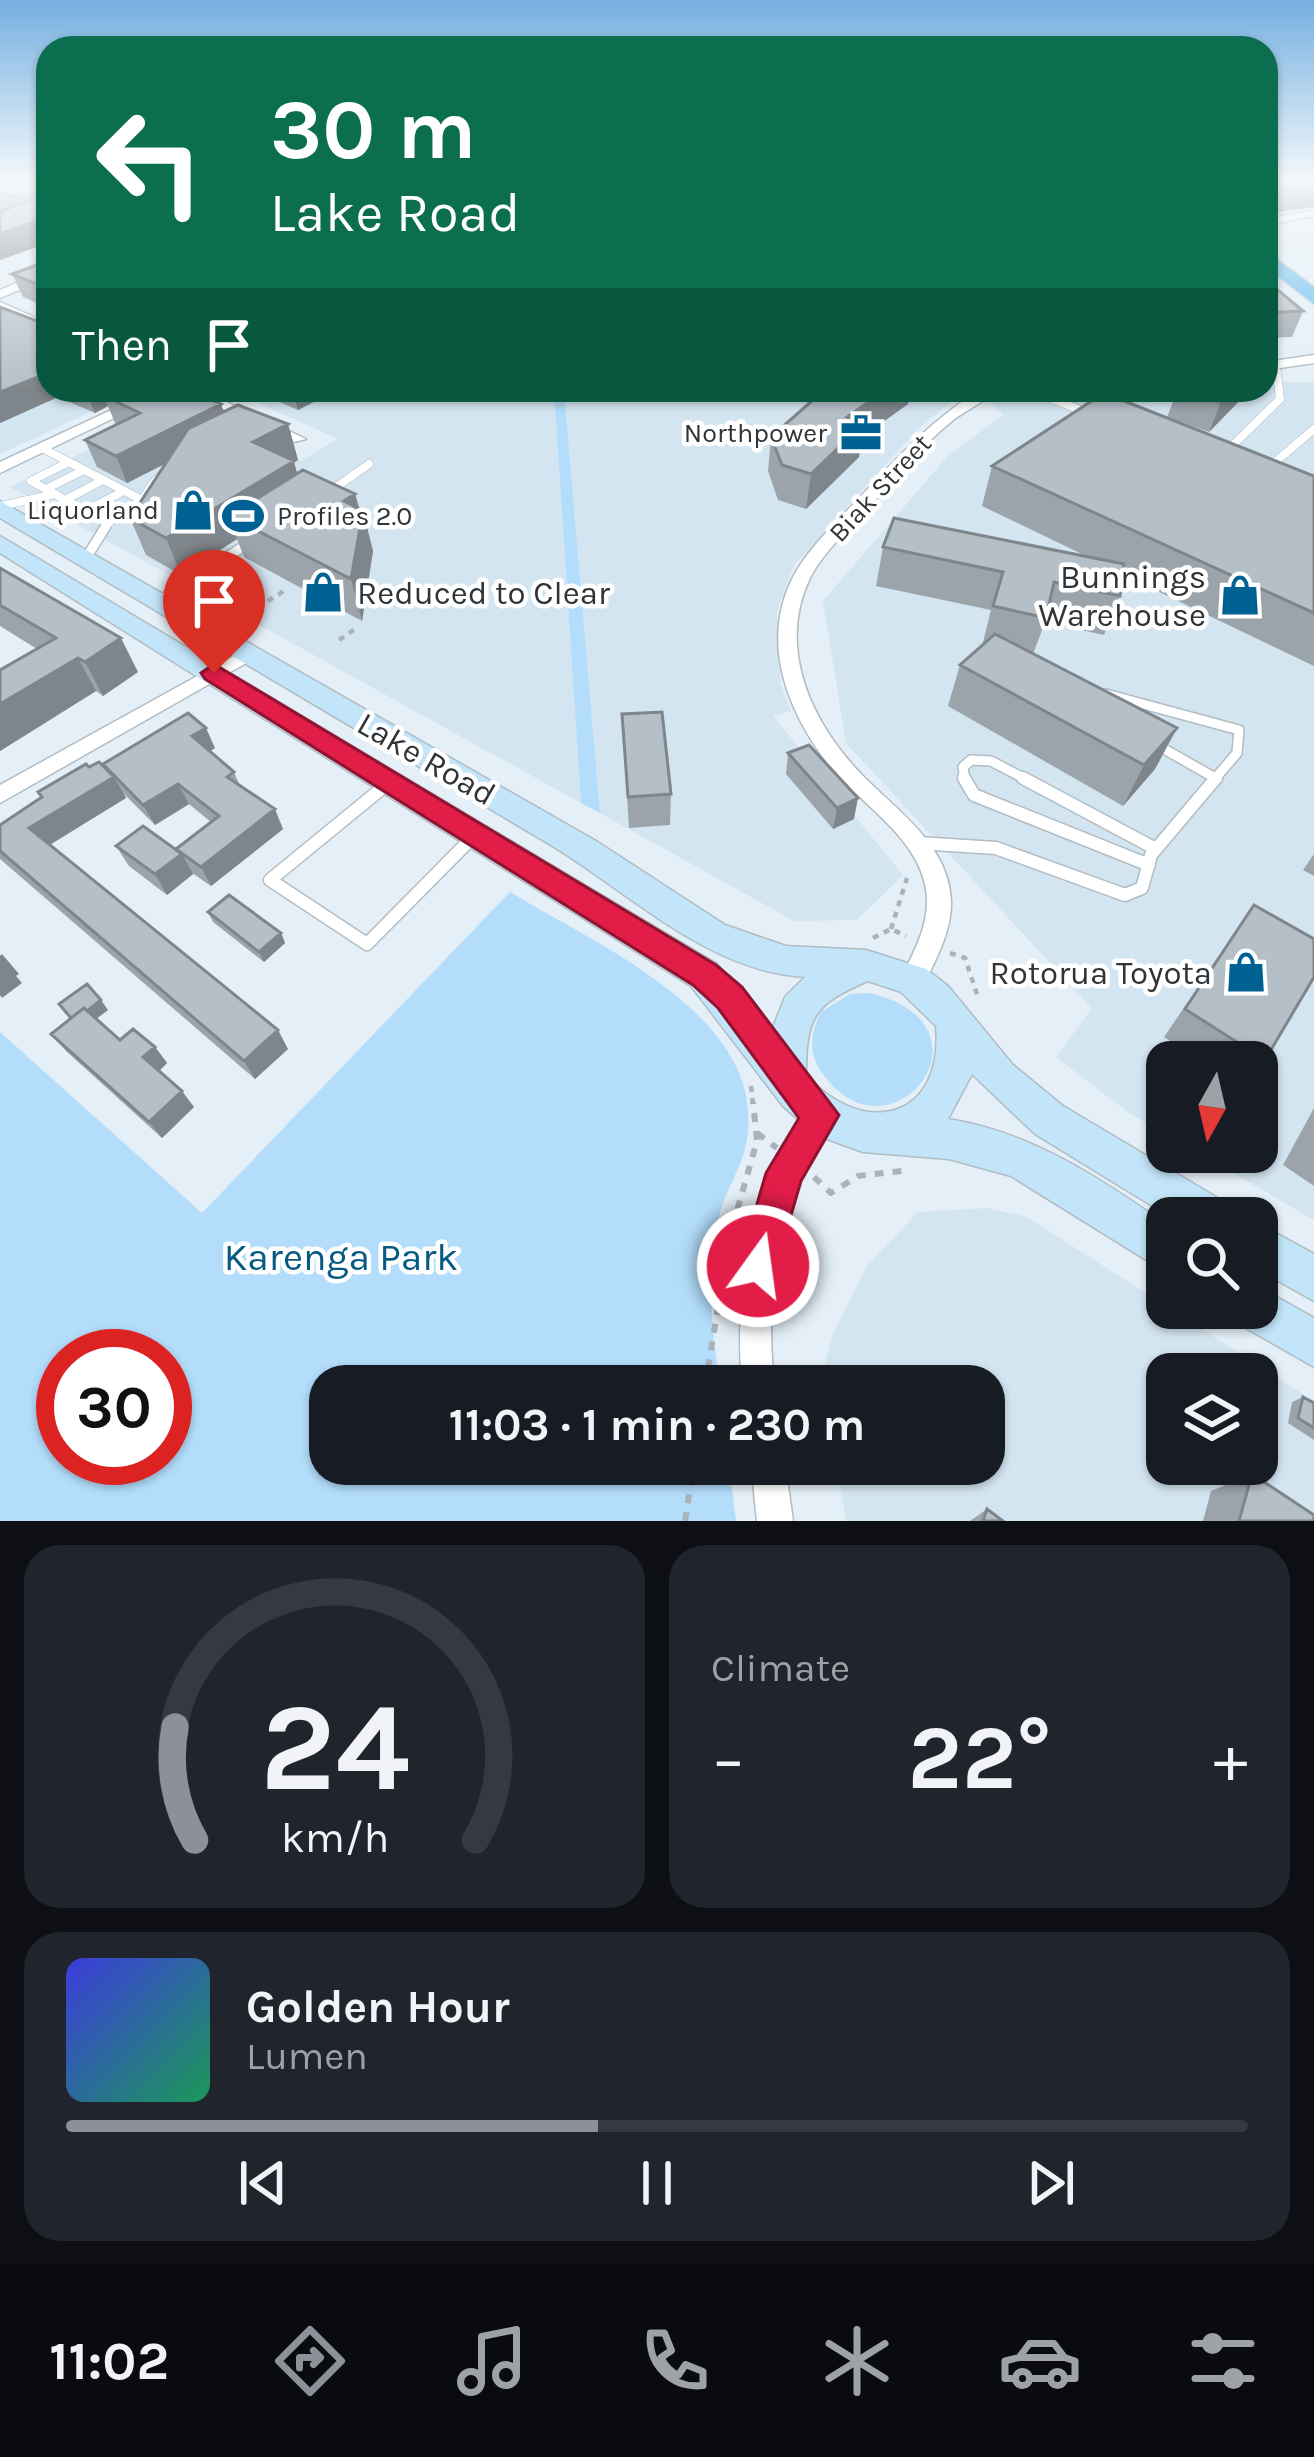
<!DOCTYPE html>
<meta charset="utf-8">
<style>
:root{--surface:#171b24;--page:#20242c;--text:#f1f3f6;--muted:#9ea1a6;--line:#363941;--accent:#8c9099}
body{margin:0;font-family:Karla,sans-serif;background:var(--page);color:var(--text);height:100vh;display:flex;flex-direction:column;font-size:45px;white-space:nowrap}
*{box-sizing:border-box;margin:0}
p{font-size:39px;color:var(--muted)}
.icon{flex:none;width:66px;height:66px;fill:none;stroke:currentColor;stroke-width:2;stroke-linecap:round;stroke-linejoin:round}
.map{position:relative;height:1521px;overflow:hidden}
.sheet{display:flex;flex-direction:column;gap:24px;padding:24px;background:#0d0f14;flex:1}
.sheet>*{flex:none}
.banner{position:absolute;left:36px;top:36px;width:1242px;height:366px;border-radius:36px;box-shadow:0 3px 9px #0004;background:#0b6e4f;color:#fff;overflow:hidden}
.needle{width:78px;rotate:188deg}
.controls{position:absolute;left:1146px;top:1041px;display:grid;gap:24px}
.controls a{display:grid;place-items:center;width:132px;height:132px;border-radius:24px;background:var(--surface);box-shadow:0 3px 9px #0004;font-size:60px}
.speed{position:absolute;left:36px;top:1329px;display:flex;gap:24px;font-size:60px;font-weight:700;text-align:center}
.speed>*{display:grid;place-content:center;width:156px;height:156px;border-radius:50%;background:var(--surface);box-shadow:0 3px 9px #0004;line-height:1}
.speed .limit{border:18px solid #d22;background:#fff;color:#111}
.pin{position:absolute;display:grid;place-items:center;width:102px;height:102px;color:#fff;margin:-123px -51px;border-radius:50% 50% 50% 0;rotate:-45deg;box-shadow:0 0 12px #0007}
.pin .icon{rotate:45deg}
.me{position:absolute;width:132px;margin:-66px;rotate:14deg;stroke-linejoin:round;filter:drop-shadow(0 0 9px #0008)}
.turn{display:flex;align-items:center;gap:42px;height:252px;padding:0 36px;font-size:54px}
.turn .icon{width:156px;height:156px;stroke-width:2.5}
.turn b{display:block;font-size:84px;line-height:102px}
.then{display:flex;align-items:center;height:114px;padding:0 36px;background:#0003;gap:24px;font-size:45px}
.big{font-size:90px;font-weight:700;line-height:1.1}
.sheet .widget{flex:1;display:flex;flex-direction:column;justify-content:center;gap:18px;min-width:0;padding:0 42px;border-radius:36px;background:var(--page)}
.sheet .dial{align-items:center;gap:0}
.dial svg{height:312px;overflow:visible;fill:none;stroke:var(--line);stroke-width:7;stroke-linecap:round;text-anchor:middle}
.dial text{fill:var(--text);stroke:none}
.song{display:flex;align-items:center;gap:36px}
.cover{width:144px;height:144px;border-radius:18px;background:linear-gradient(135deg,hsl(240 70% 55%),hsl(150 70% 35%))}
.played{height:12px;border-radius:6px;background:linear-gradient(90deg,var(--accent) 45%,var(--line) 45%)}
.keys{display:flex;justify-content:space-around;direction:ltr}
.heat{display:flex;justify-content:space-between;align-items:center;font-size:66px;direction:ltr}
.sheet .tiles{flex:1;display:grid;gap:24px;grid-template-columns:1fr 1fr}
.widget:last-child{grid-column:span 2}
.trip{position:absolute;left:309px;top:1365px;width:696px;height:120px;border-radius:36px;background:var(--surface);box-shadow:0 3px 9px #0004;font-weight:700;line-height:120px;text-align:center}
.tab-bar{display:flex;height:192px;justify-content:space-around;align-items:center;background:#090b0e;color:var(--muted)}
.tab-bar .icon{width:84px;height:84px}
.tab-bar .selected{color:var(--accent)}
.tab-bar b{font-size:54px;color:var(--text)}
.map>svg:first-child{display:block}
.built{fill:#d4e5f2;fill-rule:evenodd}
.green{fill:#b3ddfb;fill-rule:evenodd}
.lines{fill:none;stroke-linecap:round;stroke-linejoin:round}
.service-far2-casing{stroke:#b1bcc3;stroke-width:9}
.service-far1-casing{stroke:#b1bcc3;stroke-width:12}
.service-casing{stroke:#b1bcc3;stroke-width:15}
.minor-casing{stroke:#b1bcc3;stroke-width:3}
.secondary-casing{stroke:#b1bcc3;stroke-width:3}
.trunk-casing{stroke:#cdcecf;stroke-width:3}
.path-far1{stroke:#aab3b9;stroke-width:4.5;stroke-dasharray:6 6;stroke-linecap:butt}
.path{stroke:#aab3b9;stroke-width:6;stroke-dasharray:9 9;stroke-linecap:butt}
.service-far2{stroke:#fff;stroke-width:8}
.service-far1{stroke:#fff;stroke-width:9}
.service{stroke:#fff;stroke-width:12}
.minor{fill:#fff;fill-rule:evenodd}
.secondary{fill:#c3e5f9;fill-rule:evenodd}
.trunk{fill:#5fbaf0;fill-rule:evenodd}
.wall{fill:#9ca4ab}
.shaded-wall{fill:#7f868b}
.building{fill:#b5bfc7;stroke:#7f868b;stroke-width:3}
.route{fill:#e11d48;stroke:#92132f;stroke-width:3}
.labels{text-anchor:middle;stroke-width:9;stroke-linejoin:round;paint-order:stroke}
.far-poi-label{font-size:27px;fill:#303437;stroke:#fff;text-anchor:end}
.far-street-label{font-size:27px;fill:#303437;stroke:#fff}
.poi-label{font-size:33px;fill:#303437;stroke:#fff;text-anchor:end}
.street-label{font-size:33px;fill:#303437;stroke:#fff}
.near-park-label{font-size:39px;fill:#075a84;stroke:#fff}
</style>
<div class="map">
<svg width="1314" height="1521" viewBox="0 0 1314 1521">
<rect width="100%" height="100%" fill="#e4eff7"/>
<path class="built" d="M0,325L48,390H138L0,454Z
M1266,382H1314V1220L1197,1152H1257V1062H1167V1135L1129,1113L1056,1057L1092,1008L846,743L823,601L947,457L1003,415L989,401L997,395L1011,390H1266Z
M230,390H554L581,803L10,487L181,406L301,461L338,439Z
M564,390H956L951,402L918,429L794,565L777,611L781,685L791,711L773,716L903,875L857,920L794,921L600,813Z
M988,1208L1027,1217L1314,1401V1521H846L836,1464H984V1386H823L821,1377L833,1333L867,1266L918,1212ZM1167,1374H1257V1464H1167Z"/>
<path class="green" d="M554,390H564L600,813L581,803Z
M510,892C596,945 772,1018 746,1144C742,1167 726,1189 720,1213C705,1281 711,1318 720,1386H330V1464H729L736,1521H0V1032L202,1213ZM165,1356V1458H63V1356Z
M869,993C1005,1025 891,1169 823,1074C808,1054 810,1033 821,1012L850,994Z"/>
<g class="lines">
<g class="service-far2-casing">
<path id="service-far2" d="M1030,390L1088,413
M42,448L69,462L31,481L107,523
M1225,453L1280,399L1277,372
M69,462L142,500
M1266,470L1314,429
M46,489L84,470
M328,493L369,464
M65,500L103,480
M0,506L55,494
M85,511L124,491
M104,529C114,513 133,510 144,497C152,486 152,481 164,474"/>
</g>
<g class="service-far1-casing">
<path id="service-far1" d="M86,558L106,526
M159,601L252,541
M1106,694L1239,730L1237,753L1213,781
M1157,745L1217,779
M965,781L963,767L971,760L991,761L1029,781"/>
</g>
<g class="service-casing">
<path id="service" d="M964,778L974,795L1149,865
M1023,778L1156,849
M386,785L270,880L367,944L474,836
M918,843L996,848L1125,895L1142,888L1151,855L1216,778"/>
</g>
<g class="minor-casing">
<path id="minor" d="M1314,210V216L1266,225V219Z
M48,270V278L0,298V290Z
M0,302L48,323V332L0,311Z
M1314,355V363L1266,370V362Z
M154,390H172L0,473V462Z
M182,390H201L306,439L294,442Z
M980,390H997C984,402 966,410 952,421C921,446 896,478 869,507C849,529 824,551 810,578C776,649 812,724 864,777C899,812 949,846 951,901C952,932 935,961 922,988L913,991L904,988L900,980C915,950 933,919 925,884C914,834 858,802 828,764C787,710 760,642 793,577C810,545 840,519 864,493C901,454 934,418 980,390Z
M248,648L255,650L257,654L255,658L0,803V785Z
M821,1102L831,1106L835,1115C824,1141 807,1164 796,1191C769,1254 768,1319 774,1386H742C733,1276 754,1200 811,1106Z
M751,1464H785L793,1521H757Z"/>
</g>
<g class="secondary-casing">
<path id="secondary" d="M0,501L596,841L725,925L786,946L866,950L926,969L948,986L1013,1065L1063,1106L1226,1203L1232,1218H1172L1035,1134L972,1074L948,1119C1031,1132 1100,1178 1167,1225V1273L1011,1176L949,1159L863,1152L816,1135L783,1106L691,986L0,553V536L717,964L772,1030L785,997L805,977C708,972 628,891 549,844C366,735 183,627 0,518ZM868,981L901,992L936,1026C944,1120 864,1139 806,1075C806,1017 814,1004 868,981Z
M1257,1223L1314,1254V1301L1257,1269Z
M1257,1286L1314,1318V1367L1239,1324L1233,1308H1257Z"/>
</g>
<g class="trunk-casing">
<path id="trunk" d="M1266,251L1314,287V304L1266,267Z"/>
</g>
<path class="path-far1" d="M268,601L287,589
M339,640L358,627
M891,929L907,878
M873,938L891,929L906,936
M950,953L965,958L979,1000
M751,1086L753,1105"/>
<path class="path" d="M757,1133L777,1148
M814,1177L831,1193L858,1176L910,1170
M1202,1308L1209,1313L1224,1311
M705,1386L730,1235L757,1141L753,1102
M685,1521L694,1464"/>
<use href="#service-far2" class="service-far2"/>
<use href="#service-far1" class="service-far1"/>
<use href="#service" class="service"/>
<use href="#minor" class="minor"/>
<use href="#secondary" class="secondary"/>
<use href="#trunk" class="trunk"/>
</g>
<path class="wall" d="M0,178H48V243L0,260Z
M1266,178H1314V207L1277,212L1266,208Z
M48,261V390H189L221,404L223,412L288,424L298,460L294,462L297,474L355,494L373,551L362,621L244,557L237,539L181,575L146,555L130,518L166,463L127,483L97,467L85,440L118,424L115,423L108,406L95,413L58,397L0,423V307L37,321L44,306L23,297L12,274Z
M1266,280L1303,311L1292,337L1266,338Z
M252,390H337L298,410Z
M809,390H911L908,404L862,437L859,457L806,509L778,500L768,471L771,437L807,405Z
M1091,390H1134L1122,400L1314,476V666L1122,574L1120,596L1104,635L1045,622L1033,654L1177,728L1155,769L1123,806L948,706L960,665L982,646L991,610L876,586L883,547L1086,556L982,506L992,466L1103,394Z
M1178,390H1250L1209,432L1167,417Z
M0,568L138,672L103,696L96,691L0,751V670L37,649L0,626Z
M622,714L671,794L670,825L629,828Z
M215,748L210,751L234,772L240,786L283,829L211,886L192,873L193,874L167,895L129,866L116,846L176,850L211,822L189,804L155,825L124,794L126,798L49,845L288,1049L255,1079L0,859V825L41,798L38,792L89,767L105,768Z
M788,753L854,819L833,829L786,774Z
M1314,854V876L1303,870Z
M1254,905L1265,1060L1257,1069V1062H1203L1164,1037Z
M208,912L281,933L285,943L264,962L213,922Z
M108,1010L96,1019L120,1040L155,1047L167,1063L159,1071L194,1107L162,1138L66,1051L51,1034L71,1018Z
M1314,1108V1186L1283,1165Z
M1303,1397L1314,1403V1440L1288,1423L1292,1402Z
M1252,1474L1314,1521H1203L1211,1491Z
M987,1509L983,1521H970Z"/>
<path class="shaded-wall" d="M1314,184V207L1277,212L1286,188Z
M43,219L48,231V243L0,260V234Z
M46,372L48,390H54L58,397L0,423V392Z
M85,390H122L104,396L108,406L95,413Z
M298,390H337L298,410L293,393Z
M886,390H911L908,404L862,437L859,457L806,509L811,474L847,417Z
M1126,390H1134L1122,401Z
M1234,390H1250L1209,432L1221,402Z
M221,404L230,431L127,483L116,456Z
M288,424L298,460L294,462L304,497L229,516L237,539L181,575L166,538L253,442Z
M355,494L362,520L363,511L373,551L362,621L351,579L344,501Z
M121,638L138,672L103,696L85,662Z
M78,658L96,691L0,751V704Z
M206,728L215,748L202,756L192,736Z
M1177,728L1155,769L1123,806L1144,765Z
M114,777L126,798L43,849L29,828Z
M178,784L189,804L155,825L143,805Z
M858,798L854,819L833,829L837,808Z
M275,809L283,829L211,886L201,867Z
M182,854L193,874L167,895L155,874Z
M281,933L285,943L264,962L259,952Z
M2,954L19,974L16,976L22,983L2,998L0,995V956Z
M101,1000L108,1010L81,1030L73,1021Z
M278,1030L288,1049L255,1079L244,1061Z
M155,1047L167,1063L156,1074L143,1057Z
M182,1091L194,1107L162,1138L149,1122Z"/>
<path class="building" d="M0,178H48V221L43,219L0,234V212L30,200L0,193Z
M1266,178H1314V184L1286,188L1266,180Z
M48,261V289L12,274Z
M1266,280L1303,311L1266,313Z
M48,297V373L0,392V307L37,321Z
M116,390H189L221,404L116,456L85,440L140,413L104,396Z
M814,390H886L847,417L864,423L811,474L782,465L771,437L821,393Z
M1183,390H1234L1221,402Z
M1104,393L1314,476V613L992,466Z
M238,405L288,424L253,442L294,461L166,538L130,518L188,429Z
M303,470L355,494L344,501L363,511L351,579L229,516Z
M894,518L1124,564L1120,596L1054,582L1046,618L993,606L1003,572L883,547Z
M0,568L121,638L85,662L78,658L0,704V670L56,638L0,605Z
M995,634L1177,728L1144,765L960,665Z
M662,712L671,794L628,797L622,714Z
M188,713L206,728L192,736L234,772L227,777L275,809L201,867L176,849L219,816L178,784L143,805L103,764Z
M809,745L858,798L837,808L788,753Z
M99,762L114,777L29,828L278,1030L244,1061L0,851V825L42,797L38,792L86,764L89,767Z
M143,826L182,854L155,874L116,846Z
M229,895L281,933L259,952L208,912Z
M1254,905L1314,939V977L1265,1060L1185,1009Z
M87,984L101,1000L87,1011L84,1008L71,1018L59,1004Z
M84,1008L120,1040L133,1029L155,1047L143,1057L182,1091L149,1122L51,1034Z
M1303,1397L1314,1403V1428L1298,1418Z
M1252,1474L1314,1515V1521H1239Z
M987,1509L1003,1521H983Z"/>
<linearGradient id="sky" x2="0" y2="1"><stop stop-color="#74afe0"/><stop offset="0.46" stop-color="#f3f8fb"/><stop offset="1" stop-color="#f3f8fb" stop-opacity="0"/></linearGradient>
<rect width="1314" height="391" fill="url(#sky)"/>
<path class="route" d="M214,664L716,965L742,987L839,1115L801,1181L772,1280L758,1286L744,1280L739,1266L766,1173L799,1118L718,1008L693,985L205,679L201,673Z"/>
<defs>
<g id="office-bare" transform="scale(3.24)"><path d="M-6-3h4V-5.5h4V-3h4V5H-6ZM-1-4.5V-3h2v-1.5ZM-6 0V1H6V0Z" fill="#006292" stroke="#fff" stroke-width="2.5" paint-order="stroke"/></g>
<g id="shop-bare" transform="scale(3.24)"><path d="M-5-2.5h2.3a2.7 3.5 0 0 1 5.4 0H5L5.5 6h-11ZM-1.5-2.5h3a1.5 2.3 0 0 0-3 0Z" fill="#006292" stroke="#fff" stroke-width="2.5" paint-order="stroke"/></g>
<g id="stadium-bare" transform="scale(3.24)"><path d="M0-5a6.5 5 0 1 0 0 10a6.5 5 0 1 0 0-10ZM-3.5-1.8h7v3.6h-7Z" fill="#006292" stroke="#fff" stroke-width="2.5" paint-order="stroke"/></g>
</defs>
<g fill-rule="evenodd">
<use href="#office-bare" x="861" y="433"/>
<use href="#shop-bare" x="193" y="510"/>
<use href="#stadium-bare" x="243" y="516"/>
<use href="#shop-bare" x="323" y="592"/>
<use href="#shop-bare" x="1240" y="595"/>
<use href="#shop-bare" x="1246" y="972"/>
</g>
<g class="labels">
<g class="far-poi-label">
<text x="827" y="442">Northpower</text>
<text x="159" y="519">Liquorland</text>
<text x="277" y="525" text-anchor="start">Profiles 2.0</text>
</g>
<g class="far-street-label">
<text transform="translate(880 488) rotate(-47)" y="9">Biak Street</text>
</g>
<g class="poi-label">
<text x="1206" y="588">Bunnings<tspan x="1206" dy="38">Warehouse</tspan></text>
<text x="357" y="604" text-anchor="start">Reduced to Clear</text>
<text x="1212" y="984">Rotorua Toyota</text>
</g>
<g class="street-label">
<text transform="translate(427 758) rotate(30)" y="12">Lake Road</text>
</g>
<g class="near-park-label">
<text x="341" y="1270">Karenga Park</text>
</g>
</g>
</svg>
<div class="controls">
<a><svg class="needle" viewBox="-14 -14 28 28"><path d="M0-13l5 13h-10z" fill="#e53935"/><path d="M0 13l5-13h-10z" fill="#9ea1a6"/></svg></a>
<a><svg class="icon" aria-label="search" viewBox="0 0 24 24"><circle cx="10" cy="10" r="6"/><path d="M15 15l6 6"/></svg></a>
<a><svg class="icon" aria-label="layers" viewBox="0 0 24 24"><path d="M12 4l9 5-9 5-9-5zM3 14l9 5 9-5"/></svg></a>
</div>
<div class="speed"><div class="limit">30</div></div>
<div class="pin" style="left:214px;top:673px;background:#d93025"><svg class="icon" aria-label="arrive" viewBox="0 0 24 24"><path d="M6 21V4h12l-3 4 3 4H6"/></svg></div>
<svg class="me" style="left:758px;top:1266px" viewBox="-20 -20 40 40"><circle r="17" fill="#e11d48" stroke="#fff" stroke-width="3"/><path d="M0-11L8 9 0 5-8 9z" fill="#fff"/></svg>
<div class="trip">11:03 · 1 min · 230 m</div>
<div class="banner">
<div class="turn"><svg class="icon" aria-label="left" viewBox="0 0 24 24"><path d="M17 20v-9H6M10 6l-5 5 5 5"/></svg><div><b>30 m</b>Lake Road</div></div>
<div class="then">Then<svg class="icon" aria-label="arrive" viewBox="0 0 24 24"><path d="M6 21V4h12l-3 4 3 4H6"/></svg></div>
</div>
</div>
<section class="sheet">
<div class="tiles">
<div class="widget dial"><svg viewBox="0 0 100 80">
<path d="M14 69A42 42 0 1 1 86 69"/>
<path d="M14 69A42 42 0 0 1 9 40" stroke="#8c9099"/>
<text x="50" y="56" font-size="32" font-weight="700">24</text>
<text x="50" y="72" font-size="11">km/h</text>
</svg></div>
<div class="widget"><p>Climate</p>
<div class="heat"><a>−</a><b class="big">22°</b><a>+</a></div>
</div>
<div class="widget">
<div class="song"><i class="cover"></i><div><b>Golden Hour</b><p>Lumen</p></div></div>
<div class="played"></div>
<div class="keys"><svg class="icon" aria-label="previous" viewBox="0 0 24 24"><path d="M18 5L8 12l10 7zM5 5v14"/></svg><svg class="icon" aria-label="pause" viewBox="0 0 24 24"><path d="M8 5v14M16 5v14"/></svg><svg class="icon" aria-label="next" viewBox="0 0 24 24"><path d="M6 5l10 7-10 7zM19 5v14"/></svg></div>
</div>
</div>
</section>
<nav class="tab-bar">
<b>11:02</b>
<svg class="icon selected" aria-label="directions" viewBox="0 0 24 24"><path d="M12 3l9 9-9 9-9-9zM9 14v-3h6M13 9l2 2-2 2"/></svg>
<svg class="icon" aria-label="music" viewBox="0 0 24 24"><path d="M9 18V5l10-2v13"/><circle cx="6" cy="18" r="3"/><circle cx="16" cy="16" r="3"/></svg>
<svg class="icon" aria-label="phone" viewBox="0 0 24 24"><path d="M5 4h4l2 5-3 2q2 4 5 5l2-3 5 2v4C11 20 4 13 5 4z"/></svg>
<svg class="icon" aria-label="climate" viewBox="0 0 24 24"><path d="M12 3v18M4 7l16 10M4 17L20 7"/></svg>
<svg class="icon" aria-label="car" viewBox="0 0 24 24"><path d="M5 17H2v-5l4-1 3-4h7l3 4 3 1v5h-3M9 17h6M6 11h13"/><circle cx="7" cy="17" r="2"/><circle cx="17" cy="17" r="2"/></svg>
<svg class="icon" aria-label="filters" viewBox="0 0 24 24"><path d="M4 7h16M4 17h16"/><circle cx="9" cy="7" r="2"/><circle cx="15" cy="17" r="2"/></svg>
</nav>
